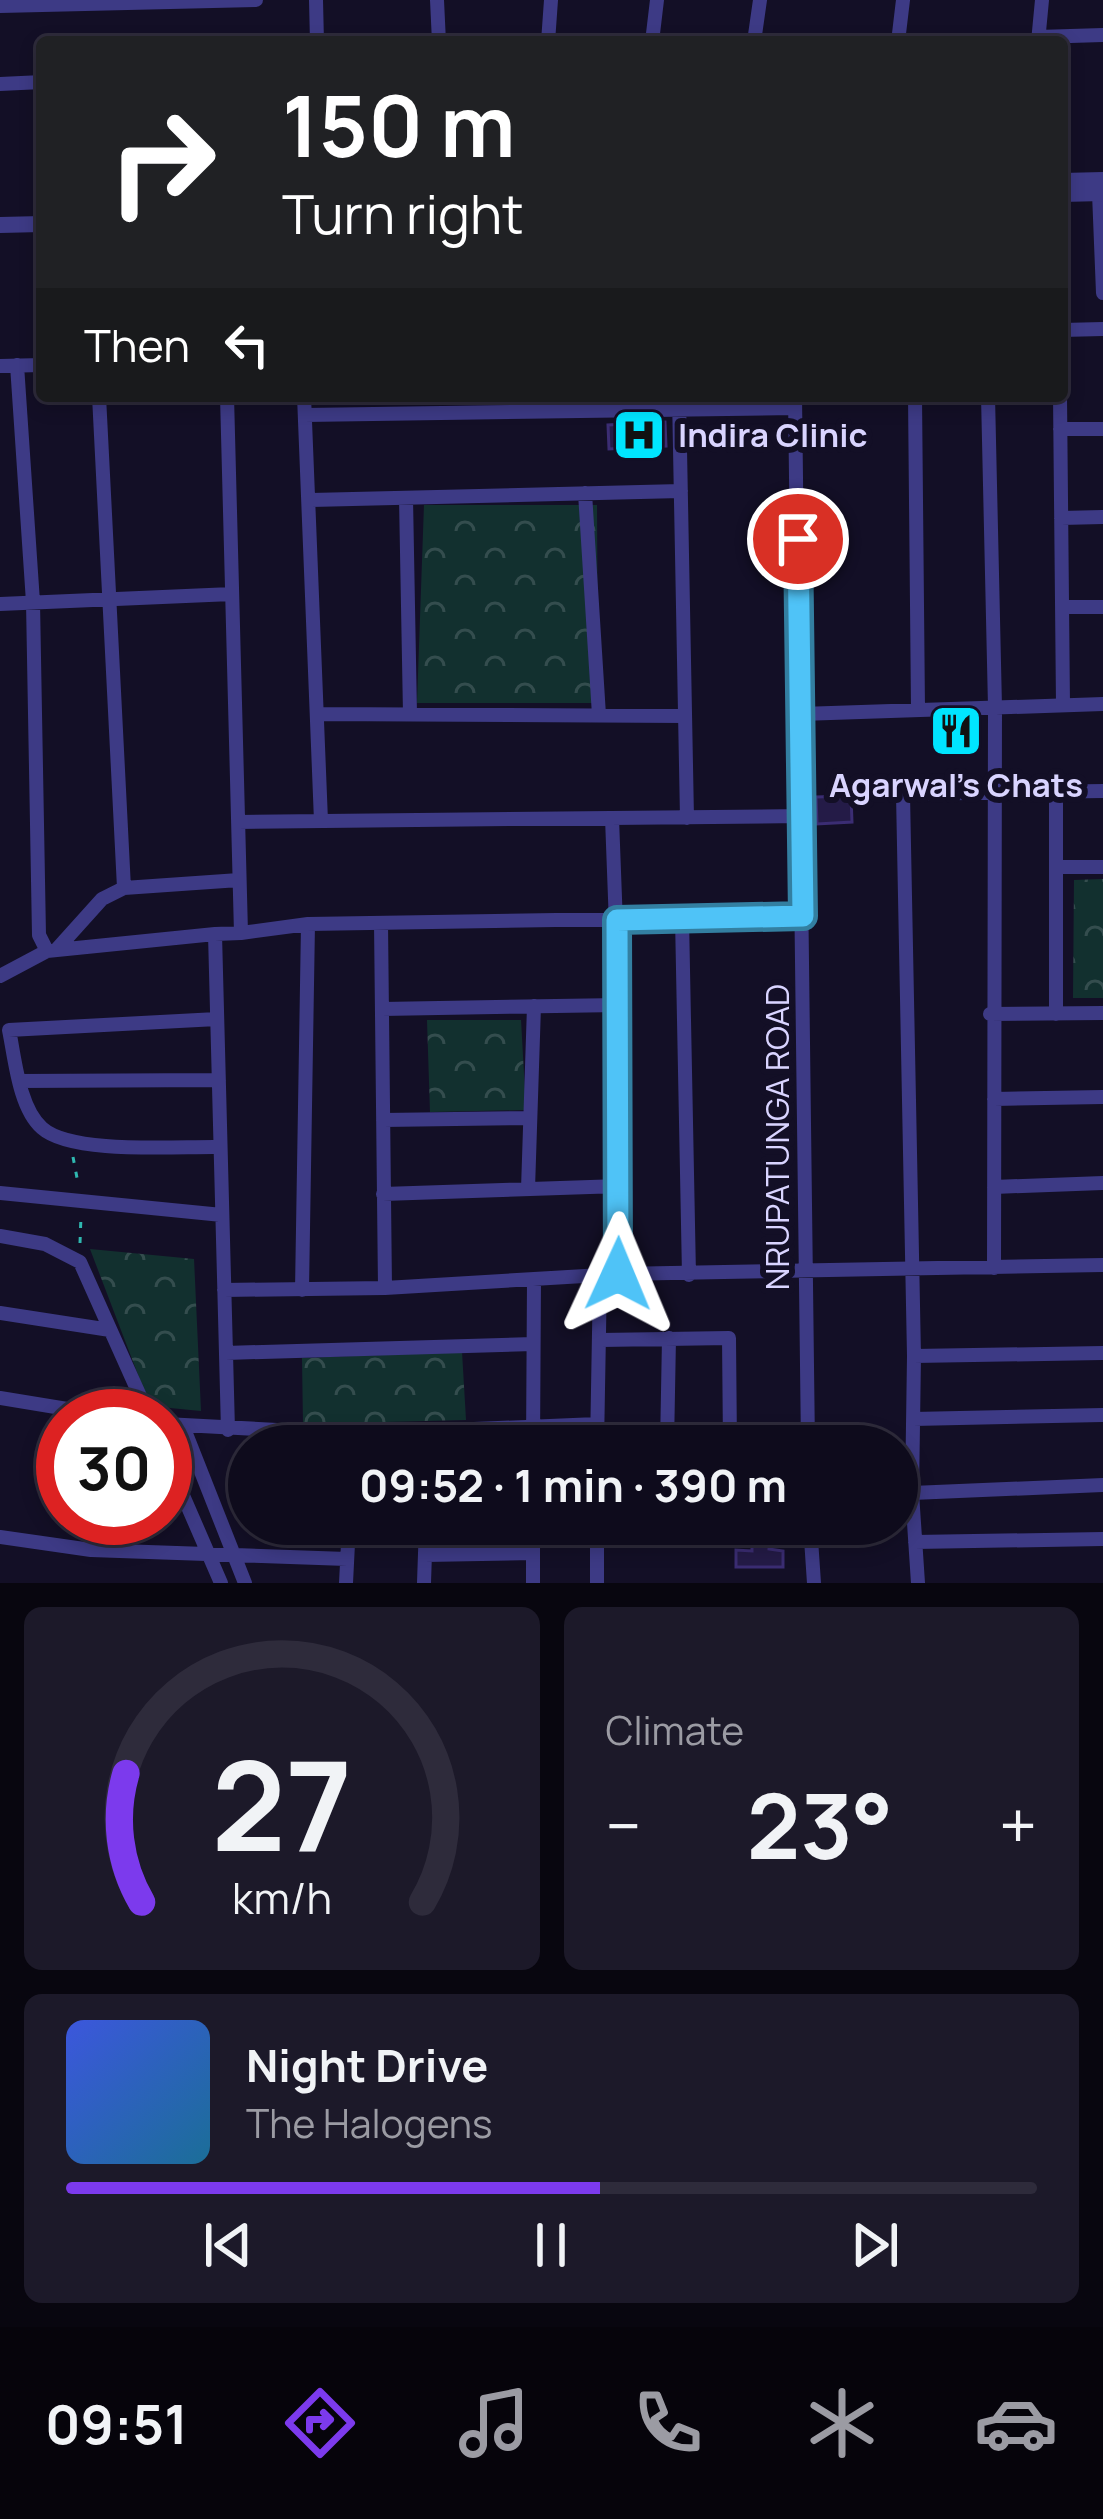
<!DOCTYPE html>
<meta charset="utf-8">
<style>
:root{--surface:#0e0b1c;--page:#1c1929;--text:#f1f3f6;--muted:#9b9ba3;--line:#2e2b3b;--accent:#7c3aed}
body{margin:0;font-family:Manrope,sans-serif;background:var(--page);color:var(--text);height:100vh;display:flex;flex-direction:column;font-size:45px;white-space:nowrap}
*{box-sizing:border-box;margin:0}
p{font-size:39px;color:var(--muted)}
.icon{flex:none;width:66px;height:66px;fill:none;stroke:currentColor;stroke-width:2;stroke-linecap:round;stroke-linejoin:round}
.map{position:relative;height:1583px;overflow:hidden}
.sheet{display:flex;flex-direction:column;gap:24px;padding:24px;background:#08060f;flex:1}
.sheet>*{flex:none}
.banner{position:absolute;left:36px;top:36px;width:1032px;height:366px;border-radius:12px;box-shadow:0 6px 18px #0003,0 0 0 3px var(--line);background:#202124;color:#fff;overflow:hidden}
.speed{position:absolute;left:36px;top:1389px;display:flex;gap:24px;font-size:60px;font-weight:700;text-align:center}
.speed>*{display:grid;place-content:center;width:156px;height:156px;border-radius:50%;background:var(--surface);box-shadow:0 6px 18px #0003,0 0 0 3px var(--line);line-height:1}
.speed .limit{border:18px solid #d22;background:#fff;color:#111}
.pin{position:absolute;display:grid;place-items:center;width:102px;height:102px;color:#fff;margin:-51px;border:6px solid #fff;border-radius:50%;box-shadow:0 3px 12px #0007}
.me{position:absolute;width:132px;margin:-66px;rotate:1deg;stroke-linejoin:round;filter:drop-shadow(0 0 9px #0008)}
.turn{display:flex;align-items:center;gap:42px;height:252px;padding:0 48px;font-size:54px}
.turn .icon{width:156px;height:156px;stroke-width:2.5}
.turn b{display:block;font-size:84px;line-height:102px}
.then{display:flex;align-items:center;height:114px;padding:0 48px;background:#0003;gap:24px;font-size:45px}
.big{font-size:90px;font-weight:700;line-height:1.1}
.sheet .card{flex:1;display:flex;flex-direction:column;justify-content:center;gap:18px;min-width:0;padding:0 42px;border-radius:18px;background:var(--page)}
.sheet .dial{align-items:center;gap:0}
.dial svg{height:312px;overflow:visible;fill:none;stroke:var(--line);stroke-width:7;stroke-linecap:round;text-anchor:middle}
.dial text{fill:var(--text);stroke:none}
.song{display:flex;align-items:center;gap:36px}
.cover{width:144px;height:144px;border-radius:18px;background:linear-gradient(135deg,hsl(230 70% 55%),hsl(200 70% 35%))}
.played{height:12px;border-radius:6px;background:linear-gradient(90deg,var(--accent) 55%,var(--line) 55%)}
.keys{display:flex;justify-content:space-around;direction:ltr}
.heat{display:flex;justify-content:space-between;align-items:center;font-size:66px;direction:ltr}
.sheet .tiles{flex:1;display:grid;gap:24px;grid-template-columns:1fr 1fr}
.card:last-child{grid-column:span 2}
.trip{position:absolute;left:228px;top:1425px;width:690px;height:120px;border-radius:60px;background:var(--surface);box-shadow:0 6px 18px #0003,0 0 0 3px var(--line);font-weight:700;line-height:120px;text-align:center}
.tab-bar{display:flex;height:192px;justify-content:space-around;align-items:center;background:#06040b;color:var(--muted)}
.tab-bar .icon{width:84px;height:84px}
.tab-bar .selected{color:var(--accent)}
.tab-bar b{font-size:54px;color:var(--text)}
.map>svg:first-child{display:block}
.park{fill:url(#park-crowns)}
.building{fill:#241b47;stroke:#3b2d73;stroke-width:3}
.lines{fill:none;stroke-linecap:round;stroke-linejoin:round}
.path{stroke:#2fb8b0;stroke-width:3;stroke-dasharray:6 9;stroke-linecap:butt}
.minor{stroke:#3d3a85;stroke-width:14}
.tertiary{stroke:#3d3a85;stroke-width:16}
.route-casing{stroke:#337fa1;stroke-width:30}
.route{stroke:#4fc3f7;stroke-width:21}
.labels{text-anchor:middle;stroke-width:12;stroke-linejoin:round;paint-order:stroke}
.poi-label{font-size:33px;font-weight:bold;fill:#d9d4ff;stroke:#130f26;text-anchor:start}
.street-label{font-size:33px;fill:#d9d4ff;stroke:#130f26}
</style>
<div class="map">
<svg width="1103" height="1583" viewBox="0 0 1103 1583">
<defs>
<pattern id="park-crowns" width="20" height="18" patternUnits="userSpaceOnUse" patternTransform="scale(3)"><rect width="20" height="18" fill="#12302f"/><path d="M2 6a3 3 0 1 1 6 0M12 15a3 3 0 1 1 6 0" fill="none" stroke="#344d4e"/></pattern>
</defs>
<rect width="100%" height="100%" fill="#130f26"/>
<path class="park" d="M424,505H597L598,703H417Z
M1103,879V998H1073L1074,880Z
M427,1020H521L526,1110L430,1112Z
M90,1249L194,1259L201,1411L150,1406Z
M462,1352L466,1420L303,1424L302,1358Z"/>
<path class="building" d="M665,422L666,446L609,449L608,425Z
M851,796L852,822L817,824L816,797Z
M752,1534H770L769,1549L783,1551V1567H736V1550L752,1551Z"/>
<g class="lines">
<path class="path" d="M73,1157L78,1183
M80,1243L81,1216"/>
<path class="minor" d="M316,0L317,42
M437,0L439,42
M0,6L256,0
M1038,37L1103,35
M548,42L551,0
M652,42L657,0
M754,42L760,0
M898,42L903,0
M1038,42L1042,0
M0,84L42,82
M1099,193L1103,293
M1062,330L1103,329
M17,365L33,602L39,935L47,951
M0,366L42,365
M99,396L124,888
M227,396L241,933L215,934L228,1430
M304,396L321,821
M679,396L687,818
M795,396L808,1446
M915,396L918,709
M988,396L995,707L994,1268
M1060,396L1063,705
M305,415L795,408
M1060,429H1103
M585,493L599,715
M406,498L410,714
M311,500L681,491
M1061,518L1103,517
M0,604L232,594
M1062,607H1103
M318,714L684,716
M801,714L1103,704
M612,818L619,1005L618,1274
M238,822L801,816
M1056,867H1103
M682,918L689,1275
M381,923L385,1288
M241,933L308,924L803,916
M57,949L102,899L124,888L239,880
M0,976L47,951L215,934
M382,1009L619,1005
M990,1014L1103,1013
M1056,1014V792
M217,1019L9,1030C15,1059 19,1108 42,1128C72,1155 179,1146 220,1147
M19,1081L219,1080
M994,1099L1103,1097
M383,1120L529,1118
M994,1187L1103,1183
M528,1189L534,1006
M0,1193L222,1215
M383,1194L620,1186
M0,1236L45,1244L80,1262L149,1416
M224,1290L385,1288L618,1274L1103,1265
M302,1290L308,924
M0,1313L110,1330
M601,1340L729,1338L730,1446
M226,1353L533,1344
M914,1356L1103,1353
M0,1398L110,1416
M913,1419L1103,1415
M165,1424L352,1434L597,1424
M183,1426L245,1583
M533,1446L534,1280
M597,1446L600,1276
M667,1446L669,1338
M165,1454L221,1583
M912,1493L1103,1485
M533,1524V1583
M810,1524L814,1583
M0,1537L91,1550L347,1559
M915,1542L1103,1539
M425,1555L533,1553
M346,1583L349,1524
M424,1583L426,1524
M597,1583V1524
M918,1583L912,1493L914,1356L903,794L1103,791"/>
<path class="tertiary" d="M1062,181L1103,180
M1062,194L1103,193
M0,225L42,224"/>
</g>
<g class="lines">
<g class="route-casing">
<path id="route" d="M618,1274L617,920L803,916L798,539"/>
</g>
<use href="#route" class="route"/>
</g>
<defs>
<g id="hospital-square" transform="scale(2.7)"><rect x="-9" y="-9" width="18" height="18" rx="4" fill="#00e5ff" stroke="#130f26"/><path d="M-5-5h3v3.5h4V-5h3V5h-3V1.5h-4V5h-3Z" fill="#111"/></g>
<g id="restaurant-square" transform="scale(2.7)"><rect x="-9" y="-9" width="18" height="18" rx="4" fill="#00e5ff" stroke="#130f26"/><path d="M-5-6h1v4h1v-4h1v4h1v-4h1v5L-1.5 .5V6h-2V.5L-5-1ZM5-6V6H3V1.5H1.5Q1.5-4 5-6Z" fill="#111"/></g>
</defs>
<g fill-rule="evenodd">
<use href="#hospital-square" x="639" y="435"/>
<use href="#restaurant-square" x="956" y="731"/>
</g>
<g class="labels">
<g class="poi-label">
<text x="678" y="447">Indira Clinic</text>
<text x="956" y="797" text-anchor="middle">Agarwal's Chats</text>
</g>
<g class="street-label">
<text transform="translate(777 1137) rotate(-90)" y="12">NRUPATUNGA ROAD</text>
</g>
</g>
</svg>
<div class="speed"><div class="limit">30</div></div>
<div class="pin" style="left:798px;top:539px;background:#d93025"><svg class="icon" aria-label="arrive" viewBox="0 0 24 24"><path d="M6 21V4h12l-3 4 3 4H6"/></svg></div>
<svg class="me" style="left:618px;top:1274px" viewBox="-20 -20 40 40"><path d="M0-17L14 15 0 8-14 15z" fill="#4fc3f7" stroke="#fff" stroke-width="4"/></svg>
<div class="trip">09:52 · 1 min · 390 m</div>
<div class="banner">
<div class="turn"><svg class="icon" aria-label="right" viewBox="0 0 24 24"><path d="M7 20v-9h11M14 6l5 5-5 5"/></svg><div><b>150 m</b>Turn right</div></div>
<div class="then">Then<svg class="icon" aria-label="left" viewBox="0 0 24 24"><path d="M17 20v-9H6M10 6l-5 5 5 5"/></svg></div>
</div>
</div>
<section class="sheet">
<div class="tiles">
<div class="card dial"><svg viewBox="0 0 100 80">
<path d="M14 69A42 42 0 1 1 86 69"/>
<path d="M14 69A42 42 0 0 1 10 36" stroke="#7c3aed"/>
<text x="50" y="56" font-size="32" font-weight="700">27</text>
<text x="50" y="72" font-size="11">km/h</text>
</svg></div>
<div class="card"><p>Climate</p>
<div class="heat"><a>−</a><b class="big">23°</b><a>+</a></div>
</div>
<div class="card">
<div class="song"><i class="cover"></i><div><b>Night Drive</b><p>The Halogens</p></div></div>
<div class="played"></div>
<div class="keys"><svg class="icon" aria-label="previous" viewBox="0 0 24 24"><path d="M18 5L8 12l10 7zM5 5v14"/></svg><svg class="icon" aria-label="pause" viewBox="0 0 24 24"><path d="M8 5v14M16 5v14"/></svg><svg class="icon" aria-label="next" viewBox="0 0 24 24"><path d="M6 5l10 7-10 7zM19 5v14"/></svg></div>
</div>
</div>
</section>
<nav class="tab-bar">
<b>09:51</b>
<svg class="icon selected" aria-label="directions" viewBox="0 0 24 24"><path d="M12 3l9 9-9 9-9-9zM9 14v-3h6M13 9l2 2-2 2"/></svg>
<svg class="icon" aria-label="music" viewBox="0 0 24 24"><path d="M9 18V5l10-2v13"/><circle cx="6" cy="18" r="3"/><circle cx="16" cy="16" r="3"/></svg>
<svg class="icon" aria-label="phone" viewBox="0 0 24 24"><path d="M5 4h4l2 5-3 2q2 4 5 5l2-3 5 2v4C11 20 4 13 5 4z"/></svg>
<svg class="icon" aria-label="climate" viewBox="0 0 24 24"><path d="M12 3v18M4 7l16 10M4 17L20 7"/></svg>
<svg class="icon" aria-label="car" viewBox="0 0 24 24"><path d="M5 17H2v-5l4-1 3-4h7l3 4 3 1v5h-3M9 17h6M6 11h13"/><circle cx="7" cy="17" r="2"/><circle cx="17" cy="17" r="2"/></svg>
</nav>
